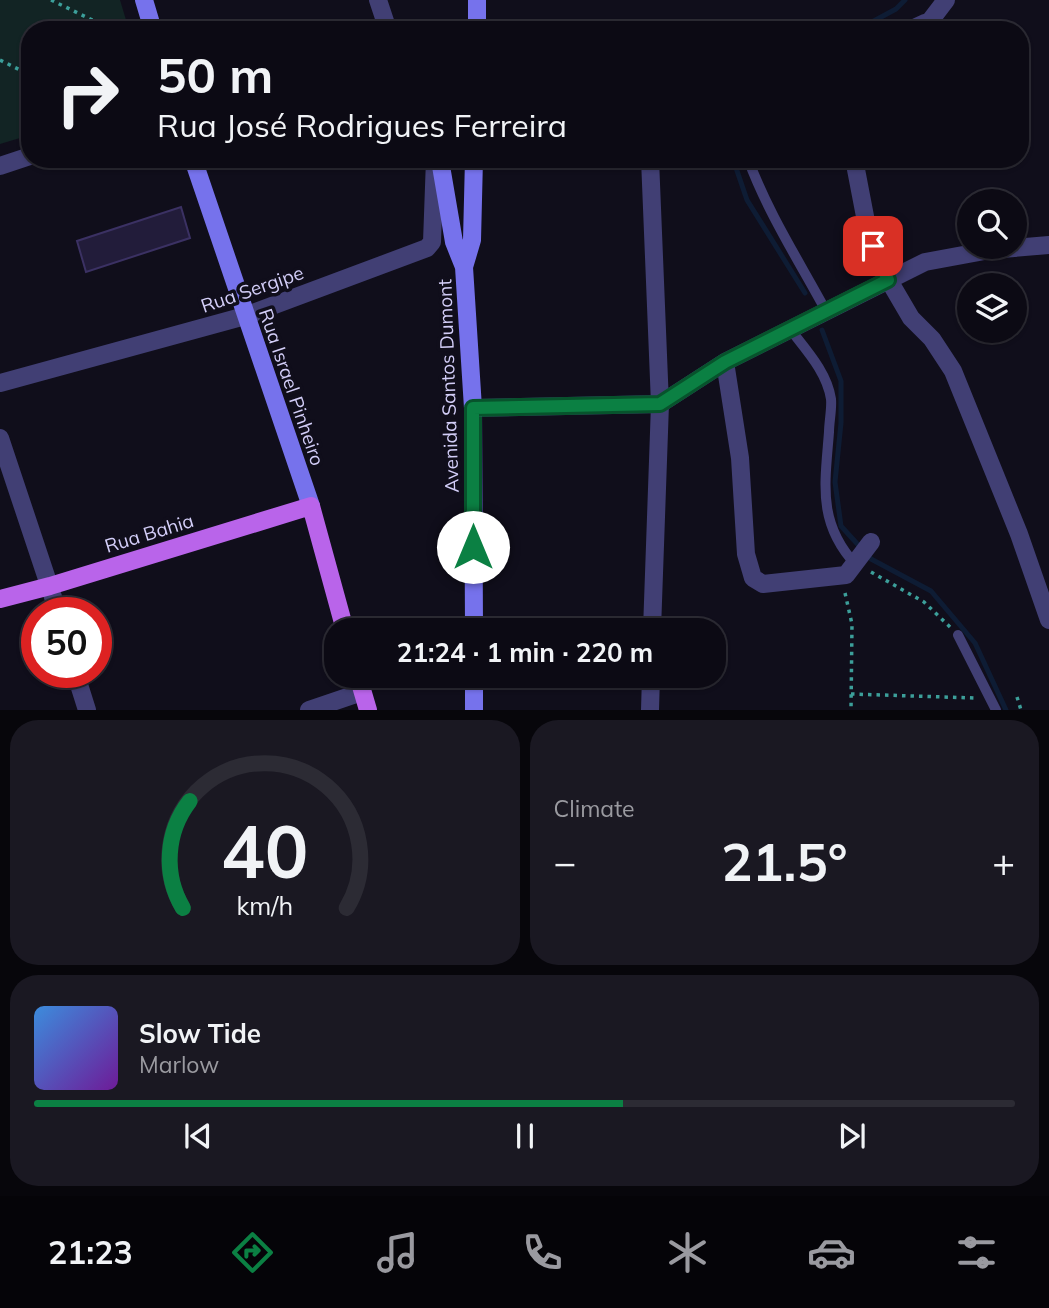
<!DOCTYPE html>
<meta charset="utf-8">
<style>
:root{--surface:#0c0a14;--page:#1a1822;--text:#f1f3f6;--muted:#9a9aa0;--line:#2c2b34;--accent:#0b8043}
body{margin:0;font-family:Mulish,sans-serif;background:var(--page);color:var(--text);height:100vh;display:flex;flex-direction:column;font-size:26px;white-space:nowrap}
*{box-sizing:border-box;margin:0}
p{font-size:23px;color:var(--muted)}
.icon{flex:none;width:38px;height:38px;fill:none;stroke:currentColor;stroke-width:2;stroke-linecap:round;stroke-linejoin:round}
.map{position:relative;height:710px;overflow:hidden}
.details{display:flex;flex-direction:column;gap:10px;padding:10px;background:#07060b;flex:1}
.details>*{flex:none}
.hud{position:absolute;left:21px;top:21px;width:1008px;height:147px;border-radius:28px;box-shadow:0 2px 5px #0004,0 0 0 2px var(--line);background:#0c0a14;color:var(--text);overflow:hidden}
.fabs{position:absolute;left:957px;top:189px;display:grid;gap:14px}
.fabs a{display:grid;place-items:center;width:70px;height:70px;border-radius:50%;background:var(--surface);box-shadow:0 2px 5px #0004,0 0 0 2px var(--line);font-size:35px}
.speed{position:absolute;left:21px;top:597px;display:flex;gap:14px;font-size:35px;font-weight:700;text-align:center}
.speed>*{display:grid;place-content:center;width:91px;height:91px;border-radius:50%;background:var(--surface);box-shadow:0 2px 5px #0004,0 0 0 2px var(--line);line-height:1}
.speed .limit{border:10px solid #d22;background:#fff;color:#111}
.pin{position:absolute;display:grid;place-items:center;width:60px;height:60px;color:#fff;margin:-30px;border-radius:14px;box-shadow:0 4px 10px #0006}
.me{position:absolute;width:77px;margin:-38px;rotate:0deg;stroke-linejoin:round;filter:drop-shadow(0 0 5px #0008)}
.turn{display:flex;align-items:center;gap:24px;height:147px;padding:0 21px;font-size:32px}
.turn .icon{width:91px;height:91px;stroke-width:2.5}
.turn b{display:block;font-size:49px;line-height:60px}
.big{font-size:52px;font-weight:700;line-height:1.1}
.details .card{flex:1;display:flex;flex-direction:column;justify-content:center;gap:10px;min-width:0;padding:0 24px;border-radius:28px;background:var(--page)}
.details .dial{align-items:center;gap:0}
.dial svg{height:182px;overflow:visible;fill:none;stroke:var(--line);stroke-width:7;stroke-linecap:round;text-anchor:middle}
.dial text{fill:var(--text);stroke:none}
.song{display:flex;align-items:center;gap:21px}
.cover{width:84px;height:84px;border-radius:10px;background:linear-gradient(135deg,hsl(210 70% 55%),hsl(280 70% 35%))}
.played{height:7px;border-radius:4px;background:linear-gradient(90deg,var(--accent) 60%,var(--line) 60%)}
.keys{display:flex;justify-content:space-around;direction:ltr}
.heat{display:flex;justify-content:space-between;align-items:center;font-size:38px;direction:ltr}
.details .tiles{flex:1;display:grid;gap:10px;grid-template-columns:1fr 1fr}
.card:last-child{grid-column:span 2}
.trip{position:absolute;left:324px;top:618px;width:402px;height:70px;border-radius:28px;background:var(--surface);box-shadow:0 2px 5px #0004,0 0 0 2px var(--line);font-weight:700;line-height:70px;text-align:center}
.dock{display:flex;height:112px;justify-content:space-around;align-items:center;background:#050408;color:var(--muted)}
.dock .icon{width:49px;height:49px}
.dock .active{color:var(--accent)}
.dock b{font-size:32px;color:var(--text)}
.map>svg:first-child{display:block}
.green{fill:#122424}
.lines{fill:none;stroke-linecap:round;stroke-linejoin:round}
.stream{stroke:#0e1c34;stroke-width:5}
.building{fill:#221c3a;stroke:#3b3163;stroke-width:2}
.path{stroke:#3c9f9a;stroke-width:3.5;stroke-dasharray:3.5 5;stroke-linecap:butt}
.lane{stroke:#413f74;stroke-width:10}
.street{stroke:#413f74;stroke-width:18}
.secondary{stroke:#7672ec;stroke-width:18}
.primary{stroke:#b964ea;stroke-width:18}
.route-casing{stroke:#07532c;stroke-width:18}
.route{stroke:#0b8043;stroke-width:12}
.labels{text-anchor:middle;stroke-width:7;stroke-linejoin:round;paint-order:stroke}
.street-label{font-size:19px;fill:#d3cef8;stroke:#100e1b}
</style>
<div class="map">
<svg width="1049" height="710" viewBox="0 0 1049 710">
<rect width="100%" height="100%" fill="#100e1b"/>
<path class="green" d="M0,0H120L129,30H30V135L0,144Z"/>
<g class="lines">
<path class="stream" d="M857,30L896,9L905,0
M733,159L747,200L805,293
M822,330L841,381V423L835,482L841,526L871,559L931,591L975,643L1006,710"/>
</g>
<path class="building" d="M181,207L190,238L86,272L77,241Z"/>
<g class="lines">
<path class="path" d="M51,0L113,30
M0,60L30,75
M871,572L924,602L950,627
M845,593L852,624L851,710
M851,694L975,698
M1017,697L1021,710"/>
<path class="lane" d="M900,30L924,19
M748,159C768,213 799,261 826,311
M790,329C806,350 827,372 831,399C832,409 829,422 829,432C825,484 817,523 856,565
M958,635L996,710"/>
<path class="street" d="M378,0L388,30
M919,30L930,21L946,0
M650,159L660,404L652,630
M854,159L868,232L877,260L911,318L932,339L953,371L1019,534L1049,620
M0,166L30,156
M725,362L740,458L746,554L753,578L763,584L846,575L871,542
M0,383L245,316L427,248L432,242L435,159
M473,408L660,404L725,362L925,262L990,250L1049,245
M0,438L58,612
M75,672L87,710
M309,710L362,692
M650,710L651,676"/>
<path class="secondary" d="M144,0L153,30
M477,30V0
M193,159L311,506
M441,166L454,242L464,267L473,408L474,630
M464,267L472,240L474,159
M474,676V710"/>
<path class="primary" d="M0,599L50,586L311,506L345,630
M358,676L368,710"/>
</g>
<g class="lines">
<g class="route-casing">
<path id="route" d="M473,547V408L660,404L725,362L888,280L873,246"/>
</g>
<use href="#route" class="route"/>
</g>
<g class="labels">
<g class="street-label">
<text transform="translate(252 289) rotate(-19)" y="7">Rua Sergipe</text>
<text transform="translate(448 386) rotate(-92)" y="7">Avenida Santos Dumont</text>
<text transform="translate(292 387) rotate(71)" y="7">Rua Israel Pinheiro</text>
<text transform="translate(149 533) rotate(-17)" y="7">Rua Bahia</text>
</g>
</g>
</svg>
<div class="fabs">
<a><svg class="icon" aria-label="search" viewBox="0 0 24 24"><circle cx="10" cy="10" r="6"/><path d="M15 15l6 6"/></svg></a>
<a><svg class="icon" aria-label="layers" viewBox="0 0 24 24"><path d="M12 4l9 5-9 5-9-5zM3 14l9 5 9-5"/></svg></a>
</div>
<div class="speed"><div class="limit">50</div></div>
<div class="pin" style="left:873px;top:246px;background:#d93025"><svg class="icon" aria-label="arrive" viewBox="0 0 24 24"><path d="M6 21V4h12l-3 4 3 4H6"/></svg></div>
<svg class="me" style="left:473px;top:547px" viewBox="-20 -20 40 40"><circle r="19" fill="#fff"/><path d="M0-13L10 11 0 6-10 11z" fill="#0b8043"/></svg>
<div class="trip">21:24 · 1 min · 220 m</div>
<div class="hud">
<div class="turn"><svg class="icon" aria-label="right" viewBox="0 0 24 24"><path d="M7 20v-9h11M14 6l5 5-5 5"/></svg><div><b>50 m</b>Rua José Rodrigues Ferreira</div></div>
</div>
</div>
<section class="details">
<div class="tiles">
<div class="card dial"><svg viewBox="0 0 100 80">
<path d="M14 69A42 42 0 1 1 86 69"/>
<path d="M14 69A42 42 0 0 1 17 22" stroke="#0b8043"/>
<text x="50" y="56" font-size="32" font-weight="700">40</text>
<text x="50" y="72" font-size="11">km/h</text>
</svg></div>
<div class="card"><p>Climate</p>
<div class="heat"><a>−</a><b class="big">21.5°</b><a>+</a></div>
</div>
<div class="card">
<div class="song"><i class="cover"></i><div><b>Slow Tide</b><p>Marlow</p></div></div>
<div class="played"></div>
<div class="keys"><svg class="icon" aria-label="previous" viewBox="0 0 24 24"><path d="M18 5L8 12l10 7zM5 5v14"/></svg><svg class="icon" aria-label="pause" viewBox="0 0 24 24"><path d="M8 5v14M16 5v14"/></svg><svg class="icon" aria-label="next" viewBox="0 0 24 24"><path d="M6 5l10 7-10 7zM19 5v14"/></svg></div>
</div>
</div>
</section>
<nav class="dock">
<b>21:23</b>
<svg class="icon active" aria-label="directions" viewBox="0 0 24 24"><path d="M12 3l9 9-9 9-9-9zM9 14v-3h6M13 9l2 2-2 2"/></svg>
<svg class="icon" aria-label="music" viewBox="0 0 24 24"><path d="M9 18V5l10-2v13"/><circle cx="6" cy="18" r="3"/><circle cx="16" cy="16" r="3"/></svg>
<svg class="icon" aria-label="phone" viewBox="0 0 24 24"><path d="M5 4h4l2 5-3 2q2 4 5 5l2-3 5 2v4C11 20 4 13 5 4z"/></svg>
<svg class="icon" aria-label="climate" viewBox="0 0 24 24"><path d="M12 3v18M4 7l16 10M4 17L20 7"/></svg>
<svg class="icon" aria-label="car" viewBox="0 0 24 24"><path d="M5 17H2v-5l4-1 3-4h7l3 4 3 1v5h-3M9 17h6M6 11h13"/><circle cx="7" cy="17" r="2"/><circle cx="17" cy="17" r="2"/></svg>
<svg class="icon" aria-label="filters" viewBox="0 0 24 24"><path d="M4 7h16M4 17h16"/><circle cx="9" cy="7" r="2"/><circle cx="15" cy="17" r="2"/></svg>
</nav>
